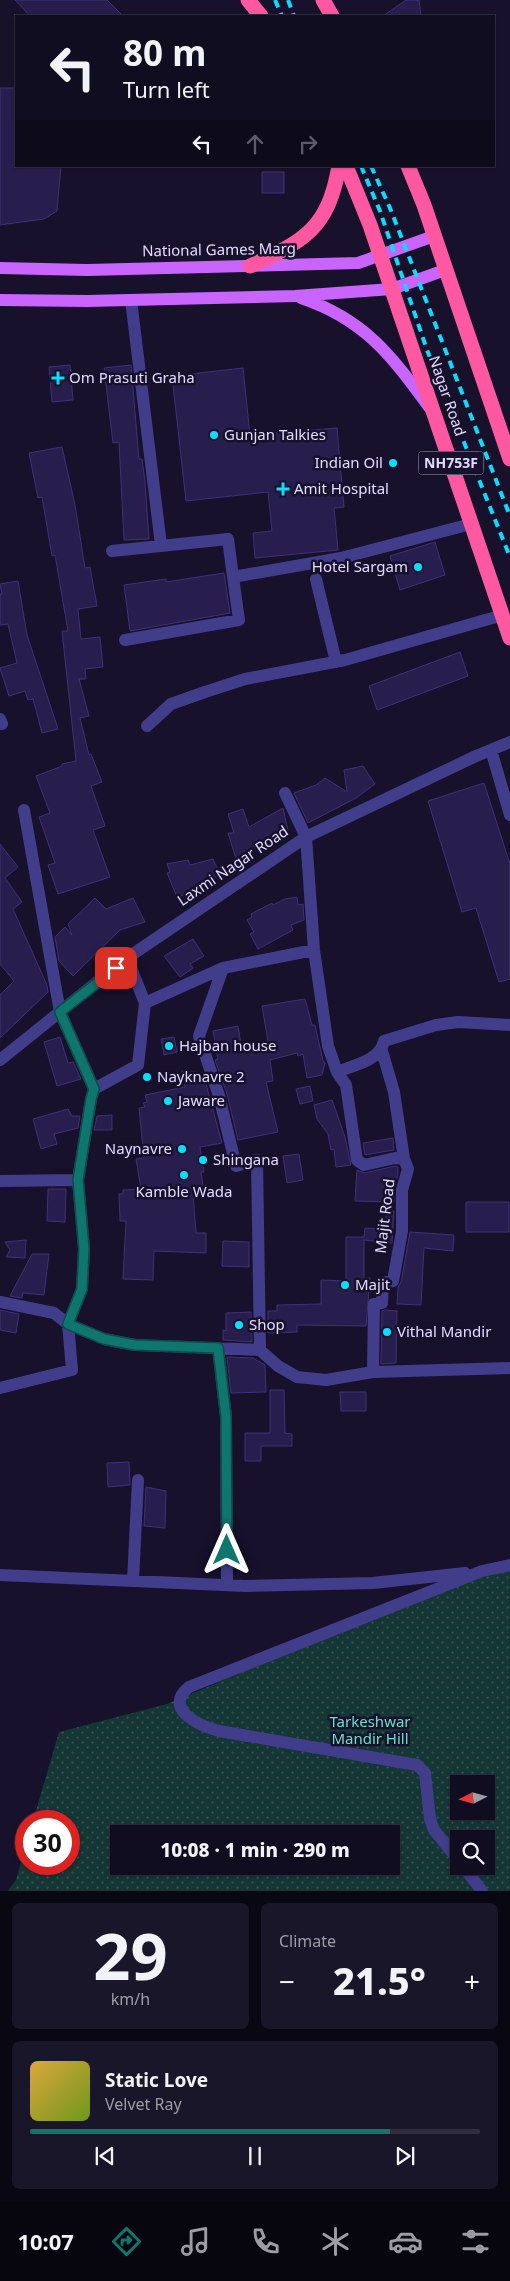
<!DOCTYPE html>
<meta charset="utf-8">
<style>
:root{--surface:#110d21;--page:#1a162a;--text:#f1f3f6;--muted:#9c9ca5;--line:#302d3f;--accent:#0f766e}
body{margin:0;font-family:"Noto Sans",sans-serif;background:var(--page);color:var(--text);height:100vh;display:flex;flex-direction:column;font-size:19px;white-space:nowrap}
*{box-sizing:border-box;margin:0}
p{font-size:16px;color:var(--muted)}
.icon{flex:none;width:28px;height:28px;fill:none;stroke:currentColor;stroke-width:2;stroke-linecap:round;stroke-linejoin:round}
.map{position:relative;height:1891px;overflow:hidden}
.panel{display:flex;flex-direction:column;gap:12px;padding:12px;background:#090712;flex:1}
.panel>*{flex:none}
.hud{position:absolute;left:15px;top:15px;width:480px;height:152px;border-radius:0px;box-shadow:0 1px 4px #0004,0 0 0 1px var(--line);background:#110d21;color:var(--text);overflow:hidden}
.needle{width:32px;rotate:264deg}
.tools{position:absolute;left:450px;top:1775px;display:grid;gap:10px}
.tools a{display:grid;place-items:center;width:45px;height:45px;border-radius:0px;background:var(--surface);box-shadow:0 1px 4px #0004,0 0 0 1px var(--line);font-size:25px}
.speed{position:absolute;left:15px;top:1810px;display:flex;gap:10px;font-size:25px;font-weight:700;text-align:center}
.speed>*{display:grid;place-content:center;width:65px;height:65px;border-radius:50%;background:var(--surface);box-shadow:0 1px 4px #0004,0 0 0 1px var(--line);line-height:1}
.speed .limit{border:8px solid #d22;background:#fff;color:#111}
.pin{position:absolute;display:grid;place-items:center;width:42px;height:42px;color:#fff;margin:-21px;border-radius:10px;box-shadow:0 2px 8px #0006}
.me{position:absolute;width:55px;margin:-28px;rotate:0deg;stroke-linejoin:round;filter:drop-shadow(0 0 4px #0008)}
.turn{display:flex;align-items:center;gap:18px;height:105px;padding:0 25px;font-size:22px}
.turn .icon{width:65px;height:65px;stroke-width:2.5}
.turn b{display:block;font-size:35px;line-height:42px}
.lanes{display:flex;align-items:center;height:48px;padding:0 25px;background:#0003;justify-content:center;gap:25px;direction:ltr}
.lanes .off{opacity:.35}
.big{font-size:38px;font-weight:800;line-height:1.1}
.panel .tile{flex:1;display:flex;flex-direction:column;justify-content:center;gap:8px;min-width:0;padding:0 18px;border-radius:8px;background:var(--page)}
.panel .dial{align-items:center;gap:0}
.dial b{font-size:65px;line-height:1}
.song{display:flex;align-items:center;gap:15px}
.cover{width:60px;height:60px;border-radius:8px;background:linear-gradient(135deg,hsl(40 70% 55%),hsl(80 70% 35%))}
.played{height:5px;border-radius:2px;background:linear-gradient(90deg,var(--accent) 80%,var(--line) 80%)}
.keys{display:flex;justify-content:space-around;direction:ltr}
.heat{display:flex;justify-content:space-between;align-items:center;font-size:28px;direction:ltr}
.panel .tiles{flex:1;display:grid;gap:12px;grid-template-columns:1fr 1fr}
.tile:last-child{grid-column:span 2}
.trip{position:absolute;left:110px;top:1825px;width:290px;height:50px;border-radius:0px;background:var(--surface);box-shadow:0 1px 4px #0004,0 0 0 1px var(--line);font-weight:800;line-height:50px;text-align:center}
.tab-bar{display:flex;height:80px;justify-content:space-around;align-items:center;background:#07050d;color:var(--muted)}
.tab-bar .icon{width:35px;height:35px}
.tab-bar .selected{color:var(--accent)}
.tab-bar b{font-size:22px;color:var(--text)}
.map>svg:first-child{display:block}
.grass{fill:url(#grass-dots);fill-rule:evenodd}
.building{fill:#281e4d;stroke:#403078}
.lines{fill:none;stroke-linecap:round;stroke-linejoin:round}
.street{stroke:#423d8a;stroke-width:12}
.primary{stroke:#c964fe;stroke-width:12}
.highway{stroke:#fe58a3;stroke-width:15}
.rail{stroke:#0adefe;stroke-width:4;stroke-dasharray:8 6;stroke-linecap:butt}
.route-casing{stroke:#0a4d48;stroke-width:12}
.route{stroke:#0f766e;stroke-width:9}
.poi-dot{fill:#0adefe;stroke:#17112c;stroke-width:2}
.labels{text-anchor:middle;stroke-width:5;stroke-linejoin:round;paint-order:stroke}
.shield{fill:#17112c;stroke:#a49fc0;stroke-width:1}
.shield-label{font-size:14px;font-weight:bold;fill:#e1dcff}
.street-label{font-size:15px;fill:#e1dcff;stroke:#17112c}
.poi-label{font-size:15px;fill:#e1dcff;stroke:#17112c;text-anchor:start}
.park-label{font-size:15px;fill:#67e1c5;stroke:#17112c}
</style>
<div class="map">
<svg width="510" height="1891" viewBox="0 0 510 1891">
<defs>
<pattern id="grass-dots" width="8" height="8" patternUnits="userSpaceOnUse" patternTransform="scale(1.25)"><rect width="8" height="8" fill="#143635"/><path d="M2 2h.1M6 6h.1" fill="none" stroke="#365253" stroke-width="1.8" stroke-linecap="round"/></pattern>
</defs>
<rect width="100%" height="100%" fill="#17112c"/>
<path class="grass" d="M510,1568V1891H8L16,1880L26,1845V1864H69V1821H33L59,1732L167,1704L482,1571ZM459,1784H486V1811H459ZM119,1834H391V1866H119ZM459,1839H486V1866H459Z"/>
<path class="building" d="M15,0H107L123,16H30Z
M406,0H419L421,16H383Z
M0,88H16V166H61L57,211L44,219L0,225Z
M262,172H284V193H262Z
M70,365L73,400L52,402L49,367Z
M131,365L139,459H142L145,482L149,539L124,540L119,442L113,443L104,368Z
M243,368L250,435L337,428L344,507L334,508L338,550L255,558L253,533L272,531L268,492L186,501L172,376Z
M62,447L75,505L85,568L90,567L97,606L78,609L81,639L100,637L103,667L85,669L86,679H79L89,716L80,718L89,755L91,754L102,782L91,786L105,826L93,830L110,877L58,894L48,865L55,863L39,817L50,813L36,776L62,766V764L76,761L62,631H68L55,555L52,556L42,497L38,498L29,453Z
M435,542L445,575L400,590L390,556Z
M224,573L230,613L130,631L124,585L166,579V582Z
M18,581L27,635L58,729L42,733L33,699L28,700L25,691L9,696L0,668L17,663L8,624L0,625V594H2L0,584Z
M460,652L468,676L377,710L369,686Z
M363,766L375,784L356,798L308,823L294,793L316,785L325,778L347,792L344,770Z
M484,783L510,864V979L499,982L476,908L462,912L428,801Z
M283,808L288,831L250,851V853L236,859L228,833H234L228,814L243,809L249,827Z
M0,844L18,867L5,878L22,902L13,909L47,985L48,992L0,1038V995L14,981L0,964Z
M213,859L220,875L202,882L204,888L177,897L167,873L170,872L167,864L188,860L190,865Z
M297,897L298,905L303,904L304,920L291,925L293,930L258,949L250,934L254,932L247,920L252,917L251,914L272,903L273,905L285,899Z
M95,898L106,909L133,898L145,922L120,930L73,976L59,961L55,937L65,927L72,935L68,924Z
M193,939L204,956L190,964L193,968L180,977L164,956Z
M305,999L312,1025H315L323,1061L325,1063L322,1075L307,1078L303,1054L298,1056L297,1053L270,1060L273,1081L266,1082L278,1132L238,1140L227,1094L215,1060L218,1059L213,1031L238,1026L242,1050L269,1047L262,1006Z
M60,1037L68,1063L73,1062L81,1079L57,1086L44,1042Z
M174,1037L177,1052L164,1055L161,1039Z
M182,1071L203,1073L222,1143L200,1147L204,1172H201L204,1192L193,1193L196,1233H206V1253L154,1251L153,1280L123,1279L126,1221H120L119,1194H123V1190L141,1189L136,1159L144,1158L139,1108L145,1107L143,1103L147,1102L145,1095L185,1087Z
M310,1086L313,1101L300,1104L296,1089Z
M332,1100L345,1137L351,1165L336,1167L334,1149L331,1150L328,1134L317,1119L314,1105Z
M68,1109L72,1116H80L78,1128L54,1134L57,1144L41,1149L33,1119Z
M112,1115V1130H94L97,1116Z
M393,1138L394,1150L365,1155L363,1143Z
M299,1154L303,1180L287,1183L283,1156Z
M395,1166L398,1167V1174L394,1188V1202L355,1201L357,1170L365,1173Z
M48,1189H66L65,1222L47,1221Z
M466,1202H509V1232H466Z
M386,1211H394L392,1243L364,1240V1278H370L366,1326L297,1325V1332L268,1333V1311H277V1305L321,1304V1280L346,1281V1237H364L365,1228L386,1229Z
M410,1232L454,1235L453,1251L424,1248L421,1305L397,1304L398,1287L401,1282Z
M26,1240L25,1258L6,1257L10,1250L5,1242Z
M223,1241L249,1242V1267L222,1266Z
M32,1254H49L44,1295L23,1293L22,1298L10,1296Z
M0,1310L19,1314L16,1333L0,1330Z
M385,1310L397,1311L396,1363L381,1364L382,1311Z
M251,1312L252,1342L223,1340V1330L226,1331V1313Z
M227,1357L253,1358L265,1365L266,1392L231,1393Z
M270,1390H284L285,1433L292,1434V1446H261V1461H245V1433H270Z
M340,1392H366V1411H341Z
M129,1462L130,1485L108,1487L107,1463Z
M146,1487L166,1491L165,1528L144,1526Z"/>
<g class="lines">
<path class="street" d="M131,300L161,545
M112,551L228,539L233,577
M316,579L336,662
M125,640L239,620L233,577L341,558L471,524
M0,719L2,724
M147,726L171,704L205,692L245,679L345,660L503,615
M491,750L510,815
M285,793L306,837L314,950L328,1046L337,1072L346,1085L357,1160L364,1165L395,1158L404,1159
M24,810L60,1012L94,1089
M223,968L199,1036L219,1096L236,1166L257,1160L260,1350
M145,1003L223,968L314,950
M0,1060L127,958L306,837L476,756L510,742
M337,1072C354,1065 380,1061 384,1041L436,1025L458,1022L510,1025
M0,1181L78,1180
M0,1302L54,1313L68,1324L104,1339L135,1345L260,1350L278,1366L297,1377L326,1380L373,1372L510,1368
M218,1348L226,1417L227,1585
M373,1372L374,1304L382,1303L383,1283L393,1281L402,1231V1190L408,1169L404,1159L394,1092L382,1051
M0,1388L72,1370L68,1324L82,1289L84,1249L78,1180L91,1099L94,1089L138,1065L145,1003L127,958
M0,1575L245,1586L373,1583L465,1573
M133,1581L138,1480
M459,1861L434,1830L430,1819L425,1773L417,1765L219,1731C200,1726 162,1709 189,1687L482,1571L510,1565
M463,1866L482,1891"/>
<path class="primary" d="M0,268L87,270L358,263L434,236
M301,298C364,319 391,355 429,407
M0,300L87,301L295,296L392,289L445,270"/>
<path class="highway" d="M248,0L261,16
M323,0L332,16
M346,166L370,225L510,638
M408,166L424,205L510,459
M250,266C304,241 328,229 339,166"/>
<path class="rail" d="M275,0L282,16
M288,0L294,16
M361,166L380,211L427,350L510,557
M371,166L390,208L510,516"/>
</g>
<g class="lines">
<g class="route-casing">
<path id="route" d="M116,968L60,1012L94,1089L91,1099L78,1180L84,1249L82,1289L68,1324L104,1339L135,1345L218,1348L226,1417L227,1550"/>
</g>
<use href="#route" class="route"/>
</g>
<g class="poi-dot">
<path d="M55.5 370.5h5v5h5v5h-5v5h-5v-5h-5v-5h5z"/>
<circle cx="214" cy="435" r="5"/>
<circle cx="393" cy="463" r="5"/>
<path d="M280.5 481.5h5v5h5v5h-5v5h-5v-5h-5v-5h5z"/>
<circle cx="418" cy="567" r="5"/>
<circle cx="169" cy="1046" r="5"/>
<circle cx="147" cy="1077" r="5"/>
<circle cx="168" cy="1101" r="5"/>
<circle cx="182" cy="1149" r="5"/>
<circle cx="203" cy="1160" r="5"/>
<circle cx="184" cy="1175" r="5"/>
<circle cx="345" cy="1285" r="5"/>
<circle cx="239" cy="1325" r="5"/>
<circle cx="387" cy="1332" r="5"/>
</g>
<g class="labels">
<rect class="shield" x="418.5" y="451.5" width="65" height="23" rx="4"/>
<g class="shield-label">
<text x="451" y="468">NH753F</text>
</g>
<g class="street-label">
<text transform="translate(219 250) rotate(-1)" y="5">National Games Marg</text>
<text transform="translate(447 396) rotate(71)" y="5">Nagar Road</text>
<text transform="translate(233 866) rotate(-34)" y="5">Laxmi Nagar Road</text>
<text transform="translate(385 1216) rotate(-83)" y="5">Majit Road</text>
</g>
<g class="poi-label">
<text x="69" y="383">Om Prasuti Graha</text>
<text x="224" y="440">Gunjan Talkies</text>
<text x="383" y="468" text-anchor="end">Indian Oil</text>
<text x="294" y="494">Amit Hospital</text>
<text x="408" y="572" text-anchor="end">Hotel Sargam</text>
<text x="179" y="1051">Hajban house</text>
<text x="157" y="1082">Nayknavre 2</text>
<text x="178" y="1106">Jaware</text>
<text x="172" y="1154" text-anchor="end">Naynavre</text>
<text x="213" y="1165">Shingana</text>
<text x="184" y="1197" text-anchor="middle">Kamble Wada</text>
<text x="355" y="1290">Majit</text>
<text x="249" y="1330">Shop</text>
<text x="397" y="1337">Vithal Mandir</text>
</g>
<g class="park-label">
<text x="370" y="1727">Tarkeshwar<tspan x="370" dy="17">Mandir Hill</tspan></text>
</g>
</g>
</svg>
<div class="tools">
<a><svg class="needle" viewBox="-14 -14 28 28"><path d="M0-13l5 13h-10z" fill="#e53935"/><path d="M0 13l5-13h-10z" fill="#9c9ca5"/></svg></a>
<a><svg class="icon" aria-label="search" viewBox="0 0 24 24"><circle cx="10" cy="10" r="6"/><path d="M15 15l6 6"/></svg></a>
</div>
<div class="speed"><div class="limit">30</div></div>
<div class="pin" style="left:116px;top:968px;background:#d93025"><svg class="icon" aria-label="arrive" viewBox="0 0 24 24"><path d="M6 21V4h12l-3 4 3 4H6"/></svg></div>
<svg class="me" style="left:227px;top:1550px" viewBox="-20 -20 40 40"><path d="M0-17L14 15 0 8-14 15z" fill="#0f766e" stroke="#fff" stroke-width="4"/></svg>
<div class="trip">10:08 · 1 min · 290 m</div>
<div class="hud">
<div class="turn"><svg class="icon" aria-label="left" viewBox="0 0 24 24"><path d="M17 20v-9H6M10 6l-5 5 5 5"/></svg><div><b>80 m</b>Turn left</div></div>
<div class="lanes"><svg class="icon" aria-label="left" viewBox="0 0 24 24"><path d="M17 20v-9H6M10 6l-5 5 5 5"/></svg><svg class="icon off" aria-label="ahead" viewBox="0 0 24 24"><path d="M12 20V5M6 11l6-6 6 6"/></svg><svg class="icon off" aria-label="right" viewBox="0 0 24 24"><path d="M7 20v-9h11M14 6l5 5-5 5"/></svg></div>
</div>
</div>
<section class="panel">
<div class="tiles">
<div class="tile dial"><b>29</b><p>km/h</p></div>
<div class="tile"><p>Climate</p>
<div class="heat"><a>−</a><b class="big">21.5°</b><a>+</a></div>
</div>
<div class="tile">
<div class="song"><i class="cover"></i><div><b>Static Love</b><p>Velvet Ray</p></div></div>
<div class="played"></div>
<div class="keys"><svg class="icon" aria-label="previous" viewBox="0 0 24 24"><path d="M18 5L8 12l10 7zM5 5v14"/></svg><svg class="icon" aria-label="pause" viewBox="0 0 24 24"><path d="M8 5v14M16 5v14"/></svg><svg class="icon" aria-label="next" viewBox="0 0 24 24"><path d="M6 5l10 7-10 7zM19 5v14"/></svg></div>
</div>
</div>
</section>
<nav class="tab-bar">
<b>10:07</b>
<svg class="icon selected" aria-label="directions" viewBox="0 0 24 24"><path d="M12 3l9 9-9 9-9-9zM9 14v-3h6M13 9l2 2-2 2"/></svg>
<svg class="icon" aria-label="music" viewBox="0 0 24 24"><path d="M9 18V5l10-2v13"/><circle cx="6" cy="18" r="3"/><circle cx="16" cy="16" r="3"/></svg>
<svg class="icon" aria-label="phone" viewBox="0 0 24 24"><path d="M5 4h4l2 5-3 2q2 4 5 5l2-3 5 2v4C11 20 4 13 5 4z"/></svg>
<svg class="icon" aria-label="climate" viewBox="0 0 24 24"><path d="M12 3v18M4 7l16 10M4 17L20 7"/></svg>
<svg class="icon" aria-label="car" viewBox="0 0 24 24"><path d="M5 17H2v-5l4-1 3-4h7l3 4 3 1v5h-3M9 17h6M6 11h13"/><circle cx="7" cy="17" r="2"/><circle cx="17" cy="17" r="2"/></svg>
<svg class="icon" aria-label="filters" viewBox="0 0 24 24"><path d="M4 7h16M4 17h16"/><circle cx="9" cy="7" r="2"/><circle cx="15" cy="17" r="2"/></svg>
</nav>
